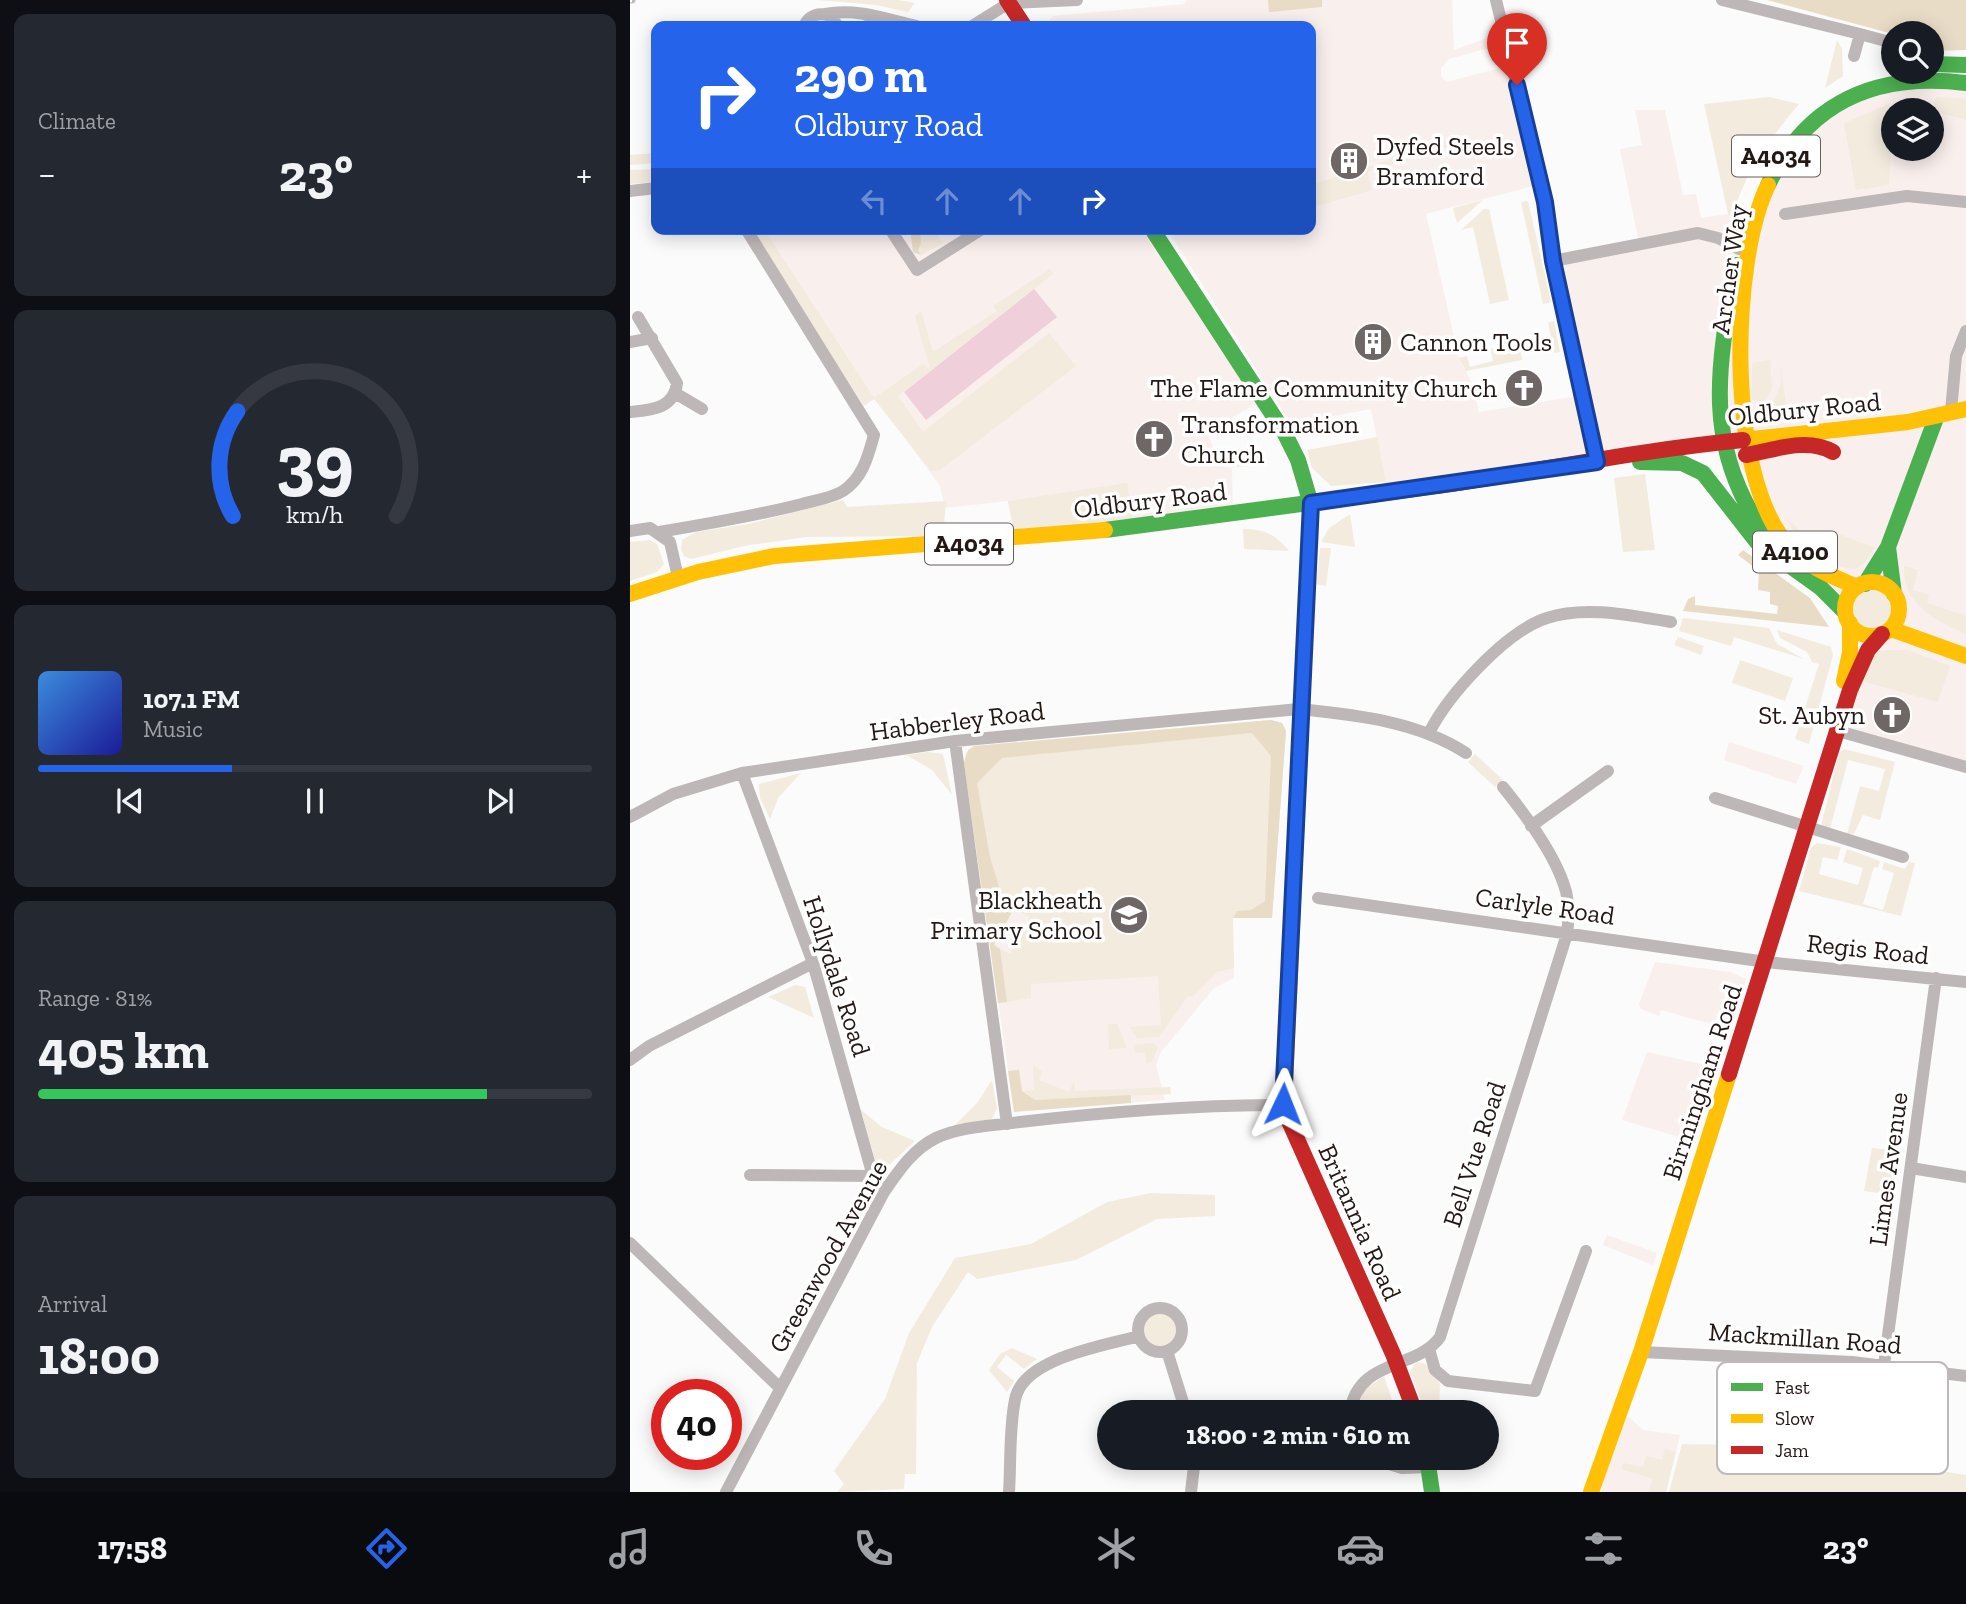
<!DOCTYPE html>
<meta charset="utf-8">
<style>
:root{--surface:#171b24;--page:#242831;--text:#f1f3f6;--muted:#9ea1a6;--line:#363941;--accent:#2563eb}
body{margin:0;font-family:"Zilla Slab",serif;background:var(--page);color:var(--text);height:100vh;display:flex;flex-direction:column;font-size:26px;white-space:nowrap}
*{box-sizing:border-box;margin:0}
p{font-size:23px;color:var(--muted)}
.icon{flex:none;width:38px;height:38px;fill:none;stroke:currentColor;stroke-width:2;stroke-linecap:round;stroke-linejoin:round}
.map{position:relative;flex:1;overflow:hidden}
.panel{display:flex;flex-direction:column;gap:14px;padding:14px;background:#0d0f14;width:630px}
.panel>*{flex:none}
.hud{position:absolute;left:21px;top:21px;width:665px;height:214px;border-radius:14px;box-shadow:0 4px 18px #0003;background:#2563eb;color:#fff;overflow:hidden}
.buttons{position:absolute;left:1251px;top:21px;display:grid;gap:14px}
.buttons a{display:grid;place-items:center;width:63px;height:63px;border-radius:50%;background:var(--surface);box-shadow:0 4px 18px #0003;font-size:35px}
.speed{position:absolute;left:21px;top:1379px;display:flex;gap:14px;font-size:35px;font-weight:700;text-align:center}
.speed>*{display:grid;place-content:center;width:91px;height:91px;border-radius:50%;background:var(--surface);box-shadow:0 4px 18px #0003;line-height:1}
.speed .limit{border:10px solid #d22;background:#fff;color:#111}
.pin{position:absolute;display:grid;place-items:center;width:60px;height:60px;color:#fff;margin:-72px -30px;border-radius:50% 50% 50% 0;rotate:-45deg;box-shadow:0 0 7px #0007}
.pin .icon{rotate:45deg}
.me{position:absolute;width:77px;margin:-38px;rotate:2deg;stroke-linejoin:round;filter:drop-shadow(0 0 5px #0008)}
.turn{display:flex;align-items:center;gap:24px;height:147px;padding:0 28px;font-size:32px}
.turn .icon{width:91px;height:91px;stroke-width:2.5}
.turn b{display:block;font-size:49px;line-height:60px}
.lanes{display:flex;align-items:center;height:66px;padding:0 28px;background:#0003;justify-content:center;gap:35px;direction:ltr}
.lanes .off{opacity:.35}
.big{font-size:52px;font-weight:700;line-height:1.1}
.panel .card{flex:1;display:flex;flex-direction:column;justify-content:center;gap:10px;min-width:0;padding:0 24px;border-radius:14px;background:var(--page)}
.panel .dial{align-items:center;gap:0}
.dial svg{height:182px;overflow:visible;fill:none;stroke:var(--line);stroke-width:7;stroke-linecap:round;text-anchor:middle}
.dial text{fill:var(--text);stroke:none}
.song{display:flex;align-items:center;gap:21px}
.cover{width:84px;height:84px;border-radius:10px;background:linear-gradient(135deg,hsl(210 70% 55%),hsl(240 70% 35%))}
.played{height:7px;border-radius:4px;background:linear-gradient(90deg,var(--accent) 35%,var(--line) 35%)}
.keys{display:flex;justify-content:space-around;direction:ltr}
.heat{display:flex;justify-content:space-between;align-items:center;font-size:38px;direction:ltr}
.charge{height:10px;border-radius:5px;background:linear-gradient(90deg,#34c759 81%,var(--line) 0)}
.trip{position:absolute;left:467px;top:1400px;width:402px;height:70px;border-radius:35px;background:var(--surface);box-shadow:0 4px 18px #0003;font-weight:700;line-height:70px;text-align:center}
.tab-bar{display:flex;height:112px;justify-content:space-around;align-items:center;background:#090b0e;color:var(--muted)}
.tab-bar .icon{width:49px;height:49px}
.tab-bar .active{color:var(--accent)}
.tab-bar b{font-size:32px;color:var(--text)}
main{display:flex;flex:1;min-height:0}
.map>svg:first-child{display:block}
.built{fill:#f9efed;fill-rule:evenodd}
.green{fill:#f3ebde;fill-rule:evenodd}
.forest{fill:#e9dcc7}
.water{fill:#efcfda}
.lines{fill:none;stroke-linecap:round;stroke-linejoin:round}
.street{stroke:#beb7b7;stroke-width:12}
.fast{stroke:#4caf50;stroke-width:16}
.slow{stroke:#ffc107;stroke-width:16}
.jam{stroke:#c62828;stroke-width:16}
.rail-casing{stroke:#c0bcbc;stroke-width:7}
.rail{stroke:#fff;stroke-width:4.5;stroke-dasharray:13;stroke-linecap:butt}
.route-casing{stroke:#184099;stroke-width:18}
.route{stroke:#2563eb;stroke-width:12}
.labels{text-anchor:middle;stroke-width:7;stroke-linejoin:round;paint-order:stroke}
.shield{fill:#fff;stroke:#665d5b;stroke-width:2}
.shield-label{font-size:24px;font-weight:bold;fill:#241815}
.poi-label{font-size:26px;fill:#241815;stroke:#fff;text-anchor:start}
.street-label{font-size:26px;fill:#241815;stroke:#fff}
.key{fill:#fff;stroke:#bdbab9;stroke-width:2}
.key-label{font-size:19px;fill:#241815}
</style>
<main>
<section class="panel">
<div class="card"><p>Climate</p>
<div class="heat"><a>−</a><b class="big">23°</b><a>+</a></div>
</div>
<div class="card dial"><svg viewBox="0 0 100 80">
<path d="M14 69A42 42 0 1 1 86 69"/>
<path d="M14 69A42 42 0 0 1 16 23" stroke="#2563eb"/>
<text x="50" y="56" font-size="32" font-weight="700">39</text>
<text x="50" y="72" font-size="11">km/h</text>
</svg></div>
<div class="card">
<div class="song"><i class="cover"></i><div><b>107.1 FM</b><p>Music</p></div></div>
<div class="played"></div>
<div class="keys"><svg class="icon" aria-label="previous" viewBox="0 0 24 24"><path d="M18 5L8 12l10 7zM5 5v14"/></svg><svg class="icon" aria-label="pause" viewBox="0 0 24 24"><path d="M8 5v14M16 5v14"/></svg><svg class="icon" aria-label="next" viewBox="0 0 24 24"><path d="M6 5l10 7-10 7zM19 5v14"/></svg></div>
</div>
<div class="card"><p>Range · 81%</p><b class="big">405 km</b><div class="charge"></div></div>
<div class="card"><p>Arrival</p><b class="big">18:00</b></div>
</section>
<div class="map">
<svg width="1336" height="1492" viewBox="0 0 1336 1492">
<rect width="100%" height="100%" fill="#fbfbfb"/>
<path class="built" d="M557,0H822L824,50L874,32L877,43L819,59L811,68V77L816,82L882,65L911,184L796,214L829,358L842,383L849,412L954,395L923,261L1009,243L990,149L1012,145L1005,110H1035L1053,195L1066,194L1071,218L1098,214L1123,218L1153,152L1253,80L1336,90V767L1202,729L1239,614L1175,568L1100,450L758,494L741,409L661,424L537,229H681V26H414L423,16L554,4ZM1264,110H1302V149H1264Z
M116,229H511L627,398L621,407L577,431L590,466L602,468L603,514L384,532L378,501L315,508L310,486L253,408L244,399L229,410Z
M641,720L652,723L656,731L642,918H603L604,978L584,988L531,1052L526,1065L535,1100L384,1112L334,763L336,753Z
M1099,742L1174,766L1166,784L1094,760Z
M1025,962L1100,972L1116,979L1102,1030L1031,1010L1029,1016L1011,1009L1009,1004Z
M1017,1052L1089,1068L1066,1142L992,1120Z
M977,1235L1027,1253L1023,1265L973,1245Z
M988,1416L999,1417L1013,1430L1050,1435L1036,1492H963Z"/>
<path class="green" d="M188,0H268L285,3L278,12L246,5Z
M1207,40L1212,49L1213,76L1195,88Z
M1139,97L1169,104C1140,139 1115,171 1103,215L1098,214L1074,104Z
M1306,97L1336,99V120L1302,111Z
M1259,104L1257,120L1263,122L1264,149H1281L1280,154L1261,149L1259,185L1226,190L1214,123Z
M832,137L835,141L738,172L742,190L681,208V185Z
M26,153V163L0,165V155Z
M26,169V182L0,184V170Z
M853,200L827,223L823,208Z
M898,201L921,302L913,304L891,202Z
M854,209H859L879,300L860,304L843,227L831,230Z
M122,229H134L244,398L293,364L300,369L285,316L291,311L303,352L367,311L363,306L420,269L423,274L268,396L293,432L419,333L446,366L310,470L301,471L244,399L235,405L227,395L130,247Z
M290,229H304L313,243L291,255L287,250L291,244Z
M924,321L930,352L924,353L918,323Z
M889,343L892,360L836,371L829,358L837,356L840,367L863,361L860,349Z
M1140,360L1142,388L1134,404L1121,399L1122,363Z
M1150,364L1159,424L1140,409L1151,384Z
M747,437L756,482L701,486L682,468L677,450Z
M627,450L633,466L590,467L586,456Z
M1015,474L1025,550L993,552L984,478Z
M497,483L503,518L384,532L378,501Z
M213,500L217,507L316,501L314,525L319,536L176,537L114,546L61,559L54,556L51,549L52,540L66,532L118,524Z
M720,514L725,547L691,542L699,528Z
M1155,517L1195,553L1203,532L1245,548L1233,564L1225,569C1190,566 1172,547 1155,517Z
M613,529C633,529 646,534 659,551L614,549Z
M20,540L27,544L34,564L27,572L0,581V542Z
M690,548H701L696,586L686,584Z
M1274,566L1288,570L1283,590L1299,595L1297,603L1336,616V634C1304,620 1273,605 1274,566Z
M1223 609a19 19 0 1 1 38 0a19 19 0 1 1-38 0Z
M1053,618L1139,628L1147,644L1174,659L1104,637L1101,646L1049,631Z
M1147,630L1201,647L1203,655L1179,744L1165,739L1189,664L1182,662L1177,652L1150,638Z
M1048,637L1074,646L1071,655L1044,645Z
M1256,650H1278L1320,666L1308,702L1231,681L1247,651Z
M1110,660L1163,678L1155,701L1102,683Z
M641,720L652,723L656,731L642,918H603L604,968L587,972L563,996L557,997L529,1037L507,1038L500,1027L531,1025L528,976L401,984V998L368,1003L334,763L336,753L343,746ZM384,909L400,917L380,954L364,945Z
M1214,749L1265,762L1250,820L1233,815L1224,834H1217L1230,786L1249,791L1255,769L1218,760L1200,829L1191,826L1209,753Z
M297,752L313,754L322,795L302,770L276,755Z
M845,754L873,780L865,787L838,762Z
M171,773L148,798L140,819L130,798L129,784Z
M1187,843L1211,847L1207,860L1193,857L1189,874L1228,885L1233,868L1213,862L1217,849L1250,861L1248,868L1244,867L1233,904L1253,910L1264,873L1252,869L1254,862L1275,869L1279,862L1285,863L1271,916L1169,891L1181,848Z
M165,985L175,987L184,1018L138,997Z
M478,1024H487L497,1048L479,1049Z
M523,1043L528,1047L522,1062L517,1064L515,1053H505L504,1045Z
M403,1066L412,1071L409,1080L439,1092L444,1081L445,1091L540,1087L541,1094L405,1100L392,1091L404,1090Z
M362,1080L367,1108L362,1119L324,1126L347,1103Z
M231,1110L252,1127L285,1141L259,1165L250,1166L246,1163Z
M1242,1148L1269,1151L1263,1195L1234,1191Z
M521,1193L585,1195V1216L527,1219L446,1260L347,1279L338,1272L302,1327L287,1363L286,1474H275L274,1489L207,1492L214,1484L204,1471L255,1399L279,1333L325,1258L401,1244L477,1202Z
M513 1330a17 17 0 1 1 34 0a17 17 0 1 1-34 0Z
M382,1348L407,1359L394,1369L376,1355L367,1367L384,1381L377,1392L359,1370L370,1354Z
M787,1362L796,1364L810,1384L809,1412H795L780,1371Z
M754,1376L766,1412H724L734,1390Z
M1238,1382H1263L1254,1462L1336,1475V1492H1039L1052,1444L1120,1445L1223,1455Z
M1035,1449L1046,1452L1036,1492H1018L1023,1479L991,1469L993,1463L1013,1467L1016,1456L1032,1460Z"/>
<path class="forest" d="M638,0H692V7L639,12Z
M1137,0H1336V50L1302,51V33L1263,34Z
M280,229H290L291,244L288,250L291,255L283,252Z
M1113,550L1180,598L1199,627L1053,611L1058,599L1065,596V605L1147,614L1148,606L1140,604V592L1128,590L1129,571L1108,555Z
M641,720L652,723L656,731L642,918H603L607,911L621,910L635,901L641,756L622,733L372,758L347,783L360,857L376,909L382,912L364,945L370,949L377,1002L368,1003L334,763L338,750L345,746Z
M389,1070L392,1091L405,1100L501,1095V1103L384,1112L378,1071Z"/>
<path class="water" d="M404,289L427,317L296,420L274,392Z"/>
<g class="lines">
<path class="street" d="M866,0L915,202L923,261L967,462
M1092,0L1230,34L1224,56
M195,14C228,8 255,19 287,26
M174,26C179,15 189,12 200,16L208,26
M236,26L258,21
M342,26L379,3L447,0
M1230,34L1263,43
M0,191L26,188
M1155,214L1277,196L1336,202
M260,229L287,270L352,229
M923,261L1068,233L1088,238L1109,249
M0,342L22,338
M45,393L72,409
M1321,411L1326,356L1336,331
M0,412C21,410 44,409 47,383L8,317
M0,531L20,528L40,542L48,577
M29,532C77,524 125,516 172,504C186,500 202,498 213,491C233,478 238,456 244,435L116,229
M1208,731L1336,767
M799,733C818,695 876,631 917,618C956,605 1003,616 1041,622
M325,741L377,1124
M112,773L183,963L243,1176L254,1192
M1085,798L1273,857
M0,817L43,794L112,773L325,741L669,709C726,715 787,721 836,753
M901,826L978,771
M688,898L1136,962L1336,982
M0,1060L19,1046L183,963
M1281,1168L1336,1177
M120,1175L243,1176
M0,1243L150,1388
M508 1330a22 22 0 1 1 44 0a22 22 0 1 1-44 0Z
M799,1349L805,1370L818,1381L905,1391L956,1251
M537,1351L556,1412
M1011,1352L1222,1362L1336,1376
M1254,1365L1306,978
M720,1412C728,1358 787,1370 810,1337L937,934C939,918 940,901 934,885C924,854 894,813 873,787
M740,1458L772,1468L800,1467
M96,1492L254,1192C268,1172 283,1149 306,1138C331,1126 363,1126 390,1122C477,1112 566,1105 653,1105
M379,1492C381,1462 379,1429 385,1400C392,1358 474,1346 509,1336
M561,1492L565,1458"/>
<path class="fast" d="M1302,64L1336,65
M1138,185C1177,101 1248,72 1336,83
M522,229L654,432L668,460L681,504L669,767
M1106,265C1088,365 1072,444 1134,533
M1010,462L1052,463L1073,473L1127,542L1191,588L1215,612
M475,530L807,486
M1258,547L1264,594
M1235,584L1258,547L1306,418
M797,1458L802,1492"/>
<path class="slow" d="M1138,185C1100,264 1096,479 1159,546C1177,567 1202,576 1227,587
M1113,440L1278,422L1336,409
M1215 609a27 27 0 1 1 54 0a27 27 0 1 1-54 0Z
M0,594L68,572L144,556L475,530
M1261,629L1336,656
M1214,681L1220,652V623
M654,1110L669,767
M961,1492L1011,1352L1099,1074"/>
<path class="jam" d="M377,0L394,26
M1116,455C1144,450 1177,437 1203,452
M807,486C909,471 1010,450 1113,440
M1099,1074L1220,690L1238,650L1252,634
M654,1110L763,1354L785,1412"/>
<g class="rail-casing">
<path id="rail" d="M0,0H2"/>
</g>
<use href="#rail" class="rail"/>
</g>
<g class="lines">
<g class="route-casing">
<path id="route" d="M653,1104L681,503L967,462L923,261L915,202L887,85"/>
</g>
<use href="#route" class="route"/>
</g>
<defs>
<g id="building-disc" transform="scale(2.0125)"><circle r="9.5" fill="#6f6766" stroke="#fff"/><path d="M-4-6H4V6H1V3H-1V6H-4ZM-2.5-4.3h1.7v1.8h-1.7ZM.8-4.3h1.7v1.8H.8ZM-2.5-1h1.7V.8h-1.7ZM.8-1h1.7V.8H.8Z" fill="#fff"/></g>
<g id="church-disc" transform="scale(2.0125)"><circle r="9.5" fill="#6f6766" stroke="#fff"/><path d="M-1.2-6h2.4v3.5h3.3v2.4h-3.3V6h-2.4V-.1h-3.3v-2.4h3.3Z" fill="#fff"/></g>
<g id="school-disc" transform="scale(2.0125)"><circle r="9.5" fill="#6f6766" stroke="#fff"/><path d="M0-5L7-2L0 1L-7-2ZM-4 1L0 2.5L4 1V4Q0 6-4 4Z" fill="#fff"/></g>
</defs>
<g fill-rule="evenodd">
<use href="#building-disc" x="719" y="161"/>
<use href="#building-disc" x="743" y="342"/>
<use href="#church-disc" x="894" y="388"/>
<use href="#church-disc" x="524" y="439"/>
<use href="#church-disc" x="1262" y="715"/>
<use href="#school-disc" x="499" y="915"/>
</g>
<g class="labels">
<g class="shield">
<rect x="1102" y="135.5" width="88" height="41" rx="5"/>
<rect x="295" y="523.5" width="88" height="41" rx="5"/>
<rect x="1123" y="531.5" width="84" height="41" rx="5"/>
</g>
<g class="shield-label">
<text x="1146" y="164">A4034</text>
<text x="339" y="552">A4034</text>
<text x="1165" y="560">A4100</text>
</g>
<g class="poi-label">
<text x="746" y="155">Dyfed Steels<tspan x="746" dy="30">Bramford</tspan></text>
<text x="770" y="351">Cannon Tools</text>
<text x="867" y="397" text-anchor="end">The Flame Community Church</text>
<text x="551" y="433">Transformation<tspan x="551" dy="30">Church</tspan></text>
<text x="1235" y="724" text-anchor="end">St. Aubyn</text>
<text x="472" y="909" text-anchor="end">Blackheath<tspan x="472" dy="30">Primary School</tspan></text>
</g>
<g class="street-label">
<text transform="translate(1099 269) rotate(-82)" y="9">Archer Way</text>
<text transform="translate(1174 409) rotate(-6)" y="9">Oldbury Road</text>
<text transform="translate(520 500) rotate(-7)" y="9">Oldbury Road</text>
<text transform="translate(327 721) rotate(-7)" y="9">Habberley Road</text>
<text transform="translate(915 906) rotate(8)" y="9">Carlyle Road</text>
<text transform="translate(1238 949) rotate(6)" y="9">Regis Road</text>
<text transform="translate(207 976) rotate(72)" y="9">Hollydale Road</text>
<text transform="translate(1072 1082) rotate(-72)" y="9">Birmingham Road</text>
<text transform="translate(844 1154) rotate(-72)" y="9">Bell Vue Road</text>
<text transform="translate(1258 1169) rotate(-82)" y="9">Limes Avenue</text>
<text transform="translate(730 1222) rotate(66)" y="9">Britannia Road</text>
<text transform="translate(198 1256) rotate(-61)" y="9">Greenwood Avenue</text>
<text transform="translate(1175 1338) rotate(4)" y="9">Mackmillan Road</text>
</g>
</g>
<rect x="1087" y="1362" width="231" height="112" rx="10" class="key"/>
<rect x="1101" y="1383" width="32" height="8" fill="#4caf50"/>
<rect x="1101" y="1414" width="32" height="9" fill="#ffc107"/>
<rect x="1101" y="1446" width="32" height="8" fill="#c62828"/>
<g class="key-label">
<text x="1145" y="1394">Fast</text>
<text x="1145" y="1425">Slow</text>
<text x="1145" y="1457">Jam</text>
</g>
</svg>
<div class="buttons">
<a><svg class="icon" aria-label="search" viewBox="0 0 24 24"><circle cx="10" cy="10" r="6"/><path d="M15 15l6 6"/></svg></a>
<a><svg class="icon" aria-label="layers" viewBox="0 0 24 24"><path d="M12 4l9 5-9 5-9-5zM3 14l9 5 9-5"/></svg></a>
</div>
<div class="speed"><div class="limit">40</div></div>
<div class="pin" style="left:887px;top:85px;background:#d93025"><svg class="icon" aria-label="arrive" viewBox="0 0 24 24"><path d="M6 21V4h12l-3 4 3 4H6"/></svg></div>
<svg class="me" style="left:653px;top:1104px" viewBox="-20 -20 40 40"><path d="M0-17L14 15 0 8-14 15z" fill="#2563eb" stroke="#fff" stroke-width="4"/></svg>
<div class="trip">18:00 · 2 min · 610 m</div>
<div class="hud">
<div class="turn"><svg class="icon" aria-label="right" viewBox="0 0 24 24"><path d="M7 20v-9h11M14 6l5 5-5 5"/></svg><div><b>290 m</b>Oldbury Road</div></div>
<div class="lanes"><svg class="icon off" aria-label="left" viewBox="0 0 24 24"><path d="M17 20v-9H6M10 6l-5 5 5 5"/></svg><svg class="icon off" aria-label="ahead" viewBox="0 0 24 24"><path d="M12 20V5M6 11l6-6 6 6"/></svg><svg class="icon off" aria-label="ahead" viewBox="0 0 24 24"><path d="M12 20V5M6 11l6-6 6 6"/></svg><svg class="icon" aria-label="right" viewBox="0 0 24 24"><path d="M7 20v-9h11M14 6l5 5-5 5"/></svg></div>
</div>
</div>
</main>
<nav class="tab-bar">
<b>17:58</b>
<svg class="icon active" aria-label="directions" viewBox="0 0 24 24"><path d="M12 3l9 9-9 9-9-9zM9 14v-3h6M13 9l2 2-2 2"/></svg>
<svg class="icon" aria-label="music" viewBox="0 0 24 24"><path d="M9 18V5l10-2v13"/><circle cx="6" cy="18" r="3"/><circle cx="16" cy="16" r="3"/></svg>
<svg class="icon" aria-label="phone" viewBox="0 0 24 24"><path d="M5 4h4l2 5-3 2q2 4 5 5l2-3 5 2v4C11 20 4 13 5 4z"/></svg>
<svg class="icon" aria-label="climate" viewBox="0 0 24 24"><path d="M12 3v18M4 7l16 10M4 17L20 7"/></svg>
<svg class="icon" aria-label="car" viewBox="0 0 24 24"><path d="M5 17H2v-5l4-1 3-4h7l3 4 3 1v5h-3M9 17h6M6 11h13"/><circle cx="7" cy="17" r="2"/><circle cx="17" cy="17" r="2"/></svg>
<svg class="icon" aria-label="filters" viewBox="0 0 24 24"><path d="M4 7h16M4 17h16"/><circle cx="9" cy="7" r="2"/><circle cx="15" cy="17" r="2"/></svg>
<b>23°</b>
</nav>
